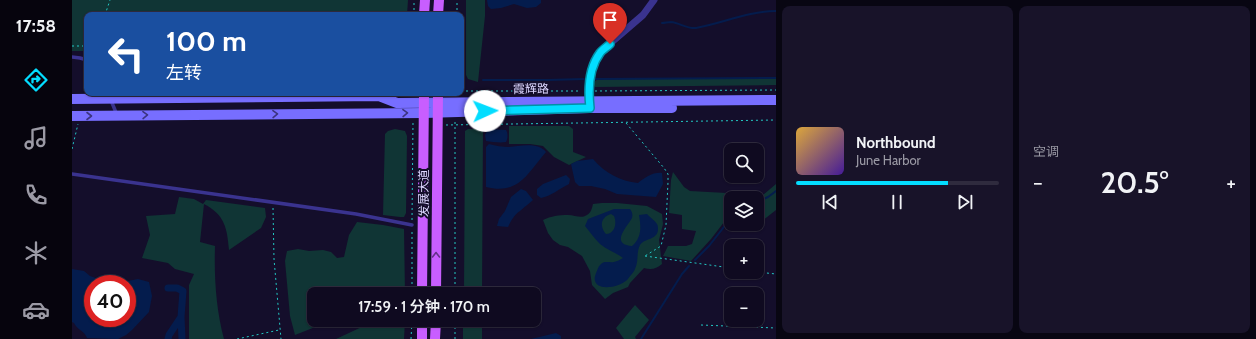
<!DOCTYPE html>
<html lang="zh">
<meta charset="utf-8">
<style>
:root{--surface:#0f0a20;--page:#181329;--text:#f1f3f6;--muted:#9b9aa5;--line:#2f2b3e;--accent:#03ddff}
body{margin:0;font-family:Cabin,"Noto Sans SC",sans-serif;background:var(--page);color:var(--text);height:100vh;display:flex;flex-direction:column;font-size:15px;white-space:nowrap}
*{box-sizing:border-box;margin:0}
p{font-size:13px;color:var(--muted)}
.icon{flex:none;width:22px;height:22px;fill:none;stroke:currentColor;stroke-width:2;stroke-linecap:round;stroke-linejoin:round}
.map{position:relative;flex:1;overflow:hidden}
.drawer{display:flex;flex-direction:column;gap:6px;padding:6px;background:#080612;width:480px}
.drawer>*{flex:none}
.top-card{position:absolute;left:12px;top:12px;width:380px;height:84px;border-radius:8px;box-shadow:0 1px 3px #0004,0 0 0 1px var(--line);background:#1a4fa0;color:#fff;overflow:hidden}
.controls{position:absolute;left:652px;top:143px;display:grid;gap:8px}
.controls a{display:grid;place-items:center;width:40px;height:40px;border-radius:8px;background:var(--surface);box-shadow:0 1px 3px #0004,0 0 0 1px var(--line);font-size:20px}
.speed{position:absolute;left:12px;top:275px;display:flex;gap:8px;font-size:20px;font-weight:700;text-align:center}
.speed>*{display:grid;place-content:center;width:52px;height:52px;border-radius:50%;background:var(--surface);box-shadow:0 1px 3px #0004,0 0 0 1px var(--line);line-height:1}
.speed .limit{border:6px solid #d22;background:#fff;color:#111}
.pin{position:absolute;display:grid;place-items:center;width:34px;height:34px;color:#fff;margin:-41px -17px;border-radius:50% 50% 50% 0;rotate:-45deg;box-shadow:0 0 4px #0007}
.pin .icon{rotate:45deg}
.me{position:absolute;width:44px;margin:-22px;rotate:88deg;stroke-linejoin:round;filter:drop-shadow(0 0 3px #0008)}
.turn{display:flex;align-items:center;gap:14px;height:84px;padding:0 16px;font-size:18px}
.turn .icon{width:52px;height:52px;stroke-width:2.5}
.turn b{display:block;font-size:28px;line-height:34px}
.big{font-size:30px;font-weight:600;line-height:1.1}
.drawer .widget{flex:1;display:flex;flex-direction:column;justify-content:center;gap:6px;min-width:0;padding:0 14px;border-radius:8px;background:var(--page)}
.song{display:flex;align-items:center;gap:12px}
.cover{width:48px;height:48px;border-radius:6px;background:linear-gradient(135deg,hsl(40 70% 55%),hsl(260 70% 35%))}
.played{height:4px;border-radius:2px;background:linear-gradient(90deg,var(--accent) 75%,var(--line) 75%)}
.keys{display:flex;justify-content:space-around;direction:ltr}
.heat{display:flex;justify-content:space-between;align-items:center;font-size:22px;direction:ltr}
.drawer .tiles{flex:1;display:grid;gap:6px;grid-template-columns:repeat(2,1fr)}
.trip{position:absolute;left:235px;top:287px;width:234px;height:40px;border-radius:8px;background:var(--surface);box-shadow:0 1px 3px #0004,0 0 0 1px var(--line);font-weight:600;line-height:40px;text-align:center}
main{display:flex;flex:1;min-height:0}
.dock{display:flex;flex-direction:column;width:72px;justify-content:space-around;align-items:center;background:#06040d;color:var(--muted)}
.dock .icon{width:28px;height:28px}
.dock .selected{color:var(--accent)}
.dock b{font-size:18px;color:var(--text)}
.map>svg:first-child{display:block}
.green{fill:#103535}
.water{fill:#041c4d;fill-rule:evenodd}
.lines{fill:none;stroke-linecap:round;stroke-linejoin:round}
.stream{stroke:#041c4d;stroke-width:2}
.canal{stroke:#041c4d;stroke-width:7}
.path{stroke:#22c8c4;stroke-width:1;stroke-dasharray:2 3;stroke-linecap:butt}
.lane{stroke:#3a338f;stroke-width:3.5}
.street{stroke:#3a338f;stroke-width:7}
.secondary{stroke:#776eff;stroke-width:10}
.primary{stroke:#c85eff;stroke-width:10}
.oneway{stroke:#3c3480}
.oneway2{stroke:#65328a}
.route-casing{stroke:#0290a6;stroke-width:10}
.route{stroke:#03ddff;stroke-width:7}
.labels{text-anchor:middle;stroke-width:4;stroke-linejoin:round;paint-order:stroke}
.street-label{font-size:12px;fill:#ddd7ff;stroke:#140e2b}
</style>
<main>
<nav class="dock">
<b>17:58</b>
<svg class="icon selected" aria-label="directions" viewBox="0 0 24 24"><path d="M12 3l9 9-9 9-9-9zM9 14v-3h6M13 9l2 2-2 2"/></svg>
<svg class="icon" aria-label="music" viewBox="0 0 24 24"><path d="M9 18V5l10-2v13"/><circle cx="6" cy="18" r="3"/><circle cx="16" cy="16" r="3"/></svg>
<svg class="icon" aria-label="phone" viewBox="0 0 24 24"><path d="M5 4h4l2 5-3 2q2 4 5 5l2-3 5 2v4C11 20 4 13 5 4z"/></svg>
<svg class="icon" aria-label="climate" viewBox="0 0 24 24"><path d="M12 3v18M4 7l16 10M4 17L20 7"/></svg>
<svg class="icon" aria-label="car" viewBox="0 0 24 24"><path d="M5 17H2v-5l4-1 3-4h7l3 4 3 1v5h-3M9 17h6M6 11h13"/><circle cx="7" cy="17" r="2"/><circle cx="17" cy="17" r="2"/></svg>
</nav>
<div class="map">
<svg width="704" height="339" viewBox="0 0 704 339">
<rect width="100%" height="100%" fill="#140e2b"/>
<path class="green" d="M0,0H336L335,15H15V51H0Z
M394,0H413V16L406,82L396,79L394,75Z
M528,78H704V85L523,87L521,84L523,81Z
M437,126H497L501,129V152L514,157L497,165L482,157L471,146L458,144H437Z
M323,129L333,131L335,136L334,213L332,217H328L311,215L313,134L316,131Z
M396,129H411L410,294H392L393,131Z
M601,172L612,187L618,191L691,195L704,184V210L690,221L685,215V203L690,196L685,199L659,198V213L639,239L619,261L591,256L596,246H614L620,244L624,231L610,229V215L597,213L599,180Z
M107,197L122,199L131,204L134,200L193,208L194,217L189,228L157,250C155,228 153,215 132,204L128,242L143,246C142,277 144,309 152,339H117V285L122,274L103,269L96,263L70,258L78,235L74,216L103,214Z
M530,203H545L575,206L590,214L591,224L587,240L590,264C584,269 579,270 572,268L558,283L556,287L541,293L533,299L520,285L518,271L510,256L496,247L488,245L481,240L476,233L471,220C479,216 487,215 496,215C503,215 509,219 515,215C519,213 520,208 521,204Z
M285,222L311,225L332,229L333,294H242V320H261L223,335L218,316L213,261L215,251L226,249L237,251L251,250L259,252L265,258L272,257L277,235Z
M563,305L577,320L563,337L564,339H552L544,328Z
M295,320H333L332,339H264L294,325Z
M391,320H410V339H391Z"/>
<path class="water" d="M415,0H469V3L464,7L455,8L442,4L429,8L419,9L416,6Z
M416,129L434,130C436,133 436,138 434,142C428,143 420,142 414,141L413,135Z
M417,144C424,146 430,147 437,147C448,146 466,142 474,152C455,174 447,195 414,187V147Z
M521,159C533,173 548,181 566,183C574,177 581,172 590,173L591,184L584,197L545,194L533,189L519,186H507L503,182L499,164L505,161Z
M494,175L498,179L497,184C487,189 479,196 469,198L465,195V189L471,184Z
M449,189L454,191L461,200C457,204 452,207 448,211C442,215 439,221 436,227L425,226L427,219L433,211L439,197Z
M542,209H558C560,212 561,214 560,218C556,226 537,244 560,246C570,237 569,227 567,215L575,214C578,217 583,221 585,224C586,225 586,229 586,230C585,240 573,238 568,245C564,253 567,261 563,269C562,272 558,276 556,279C547,289 516,293 524,273C525,271 526,267 528,265C532,260 537,263 542,262C545,261 548,260 551,258C545,253 535,250 528,244C523,239 518,232 513,226L516,219ZM539,214L542,216C545,223 543,234 534,234C527,226 529,217 539,214Z
M0,269L12,271L18,276L41,284L66,279L77,282L80,296L77,312L60,330L54,335L46,339L15,338C13,331 5,330 2,323L0,322ZM21,284H55V318H21Z
M484,333L489,336V339H459Z"/>
<g class="lines">
<path class="stream" d="M590,23C593,23 596,22 599,22C608,23 615,29 624,28C651,23 677,11 704,11
M521,79L704,78
M411,80H476L512,79
M685,202L696,197L704,191
M623,260L637,246L659,218
M569,339L610,274L617,266"/>
<path class="canal" d="M96,288H105L111,291L109,317L110,339
M96,339L97,335L109,317"/>
<path class="path" d="M33,15L38,0
M342,15V0
M385,15V0
M0,46H15
M389,91H509
M523,91L704,90
M554,123L592,168L596,174V182L594,225L589,246L573,256
M374,125L704,120
M0,149L6,124
M201,208L202,259L209,339
M340,220L341,122
M573,256L659,268
M685,272L704,274
M340,294V230
M383,294V121
M629,325L704,328
M165,339L207,330
M339,339L340,320
M383,339V320"/>
<path class="lane" d="M0,57L8,58L15,60
M36,93L45,115
M0,174L284,214L340,225"/>
<path class="street" d="M518,104L516,89L521,67L528,52L571,15L582,0"/>
<path class="secondary" d="M0,99L307,96L325,103L704,100
M0,116L352,113L518,108H600"/>
<path class="primary" d="M352,15L353,0
M366,15L367,0
M350,294L352,93
M364,294L366,93
M350,339V320
M363,339L364,320"/>
</g>
<defs><path id="oneway-chevron" d="M-2-3.5L2.5 0L-2 3.5" fill="none" stroke-width="1.6" stroke-linecap="round" stroke-linejoin="round"/></defs>
<g class="oneway">
<use href="#oneway-chevron" transform="translate(333 113) rotate(-1)"/>
<use href="#oneway-chevron" transform="translate(203 114) rotate(-1)"/>
<use href="#oneway-chevron" transform="translate(73 115) rotate(-1)"/>
<use href="#oneway-chevron" transform="translate(17 116)"/>
</g>
<use class="oneway2" href="#oneway-chevron" transform="translate(364 255) rotate(-90)"/>
<g class="lines">
<g class="route-casing">
<path id="route" d="M413,111L518,108C516,90 516,69 528,53C530,50 535,47 538,44"/>
</g>
<use href="#route" class="route"/>
</g>
<g class="labels">
<g class="street-label">
<text transform="translate(459 89) rotate(-1)" y="4">霞辉路</text>
<text transform="translate(352 193) rotate(-90)" y="4">发展大道</text>
</g>
</g>
</svg>
<div class="controls">
<a><svg class="icon" aria-label="search" viewBox="0 0 24 24"><circle cx="10" cy="10" r="6"/><path d="M15 15l6 6"/></svg></a>
<a><svg class="icon" aria-label="layers" viewBox="0 0 24 24"><path d="M12 4l9 5-9 5-9-5zM3 14l9 5 9-5"/></svg></a>
<a>+</a>
<a>−</a>
</div>
<div class="speed"><div class="limit">40</div></div>
<div class="pin" style="left:538px;top:44px;background:#d93025"><svg class="icon" aria-label="arrive" viewBox="0 0 24 24"><path d="M6 21V4h12l-3 4 3 4H6"/></svg></div>
<svg class="me" style="left:413px;top:111px" viewBox="-20 -20 40 40"><circle r="19" fill="#fff"/><path d="M0-13L10 11 0 6-10 11z" fill="#03ddff"/></svg>
<div class="trip">17:59 · 1 分钟 · 170 m</div>
<div class="top-card">
<div class="turn"><svg class="icon" aria-label="left" viewBox="0 0 24 24"><path d="M17 20v-9H6M10 6l-5 5 5 5"/></svg><div><b>100 m</b>左转</div></div>
</div>
</div>
<section class="drawer">
<div class="tiles">
<div class="widget">
<div class="song"><i class="cover"></i><div><b>Northbound</b><p>June Harbor</p></div></div>
<div class="played"></div>
<div class="keys"><svg class="icon" aria-label="previous" viewBox="0 0 24 24"><path d="M18 5L8 12l10 7zM5 5v14"/></svg><svg class="icon" aria-label="pause" viewBox="0 0 24 24"><path d="M8 5v14M16 5v14"/></svg><svg class="icon" aria-label="next" viewBox="0 0 24 24"><path d="M6 5l10 7-10 7zM19 5v14"/></svg></div>
</div>
<div class="widget"><p>空调</p>
<div class="heat"><a>−</a><b class="big">20.5°</b><a>+</a></div>
</div>
</div>
</section>
</main>
